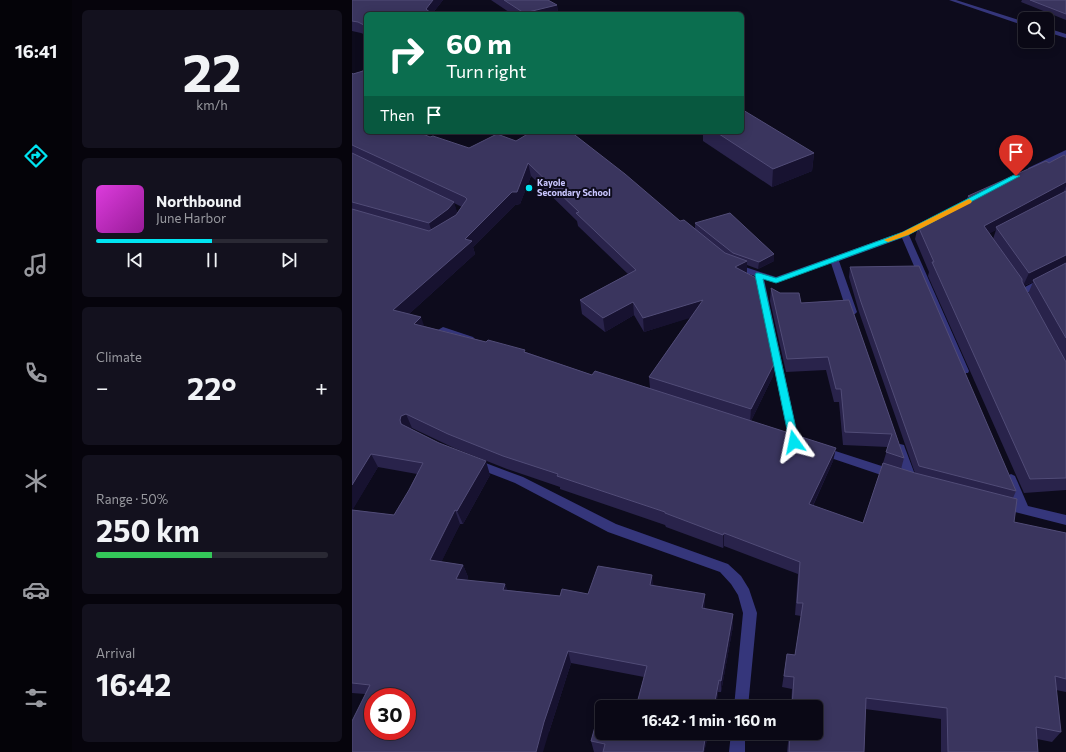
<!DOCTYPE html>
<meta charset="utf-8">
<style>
:root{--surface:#0a0815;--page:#13111e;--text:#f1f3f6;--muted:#999aa0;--line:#2a2934;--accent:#00e4f1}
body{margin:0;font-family:Commissioner,sans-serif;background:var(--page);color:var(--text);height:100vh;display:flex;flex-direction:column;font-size:15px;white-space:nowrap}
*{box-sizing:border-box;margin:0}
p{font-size:13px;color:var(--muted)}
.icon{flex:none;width:22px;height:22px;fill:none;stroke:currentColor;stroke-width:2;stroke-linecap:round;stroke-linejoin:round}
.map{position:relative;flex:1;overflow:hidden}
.side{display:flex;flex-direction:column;gap:10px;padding:10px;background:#06040c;width:280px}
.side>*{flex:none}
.guide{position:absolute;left:12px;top:12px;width:380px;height:122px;border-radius:6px;box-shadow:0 2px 10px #0003,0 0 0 1px var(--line);background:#0b6e4f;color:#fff;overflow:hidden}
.buttons{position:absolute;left:666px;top:12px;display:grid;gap:8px}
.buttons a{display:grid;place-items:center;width:36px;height:36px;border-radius:6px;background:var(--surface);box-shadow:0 2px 10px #0003,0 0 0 1px var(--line);font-size:20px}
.speed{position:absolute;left:12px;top:688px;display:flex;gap:8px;font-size:20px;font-weight:700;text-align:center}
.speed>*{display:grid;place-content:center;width:52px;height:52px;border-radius:50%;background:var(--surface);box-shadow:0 2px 10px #0003,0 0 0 1px var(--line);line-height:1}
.speed .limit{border:6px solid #d22;background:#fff;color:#111}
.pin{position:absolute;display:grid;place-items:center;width:34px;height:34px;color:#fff;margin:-41px -17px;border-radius:50% 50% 50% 0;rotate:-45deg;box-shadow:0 0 4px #0007}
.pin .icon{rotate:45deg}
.me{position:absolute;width:44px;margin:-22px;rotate:348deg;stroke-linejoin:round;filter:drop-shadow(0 0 3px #0008)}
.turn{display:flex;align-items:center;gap:14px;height:84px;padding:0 16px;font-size:18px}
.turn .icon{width:52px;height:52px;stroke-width:2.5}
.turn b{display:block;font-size:28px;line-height:34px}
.then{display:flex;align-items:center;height:38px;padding:0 16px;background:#0003;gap:8px;font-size:15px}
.big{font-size:30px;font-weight:700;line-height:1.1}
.side .card{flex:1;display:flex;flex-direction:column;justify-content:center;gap:6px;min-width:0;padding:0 14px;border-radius:6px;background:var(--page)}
.side .dial{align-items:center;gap:0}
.dial b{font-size:52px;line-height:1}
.song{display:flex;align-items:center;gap:12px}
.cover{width:48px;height:48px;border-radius:6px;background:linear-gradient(135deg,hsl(300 70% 55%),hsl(300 70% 35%))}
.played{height:4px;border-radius:2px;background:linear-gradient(90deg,var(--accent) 50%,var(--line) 50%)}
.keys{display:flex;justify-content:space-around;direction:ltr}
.heat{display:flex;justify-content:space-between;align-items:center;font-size:22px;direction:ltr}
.charge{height:6px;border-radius:3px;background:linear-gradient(90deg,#34c759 50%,var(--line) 0)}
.trip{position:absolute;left:243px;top:700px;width:228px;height:40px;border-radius:6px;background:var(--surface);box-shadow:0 2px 10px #0003,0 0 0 1px var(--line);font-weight:700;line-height:40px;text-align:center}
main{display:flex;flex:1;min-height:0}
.tab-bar{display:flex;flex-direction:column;width:72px;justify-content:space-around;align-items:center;background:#040308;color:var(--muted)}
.tab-bar .icon{width:28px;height:28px}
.tab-bar .selected{color:var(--accent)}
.tab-bar b{font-size:18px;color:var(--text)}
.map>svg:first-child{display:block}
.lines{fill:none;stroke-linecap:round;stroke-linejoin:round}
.minor{fill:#35367b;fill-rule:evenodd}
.wall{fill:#29234b;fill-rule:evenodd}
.shaded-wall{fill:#171230}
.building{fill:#3a355e;stroke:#514c77;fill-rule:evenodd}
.route{fill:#00e4f1;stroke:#00949d}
.slow{fill:#f59e0b}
.poi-dot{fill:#00e4f1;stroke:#0d0b1c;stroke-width:1.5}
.labels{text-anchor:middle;stroke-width:4;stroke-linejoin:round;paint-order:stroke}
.far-poi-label{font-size:9px;font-weight:bold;fill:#c9c6ff;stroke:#0d0b1c;text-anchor:start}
</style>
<main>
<nav class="tab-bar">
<b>16:41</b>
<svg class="icon selected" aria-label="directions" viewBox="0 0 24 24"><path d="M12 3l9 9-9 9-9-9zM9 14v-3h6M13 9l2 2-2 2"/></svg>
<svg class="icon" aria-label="music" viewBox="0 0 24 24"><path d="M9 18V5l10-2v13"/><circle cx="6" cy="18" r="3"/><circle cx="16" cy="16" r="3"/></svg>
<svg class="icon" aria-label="phone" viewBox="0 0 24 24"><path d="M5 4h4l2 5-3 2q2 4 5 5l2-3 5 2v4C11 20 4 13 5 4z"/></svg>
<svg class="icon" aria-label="climate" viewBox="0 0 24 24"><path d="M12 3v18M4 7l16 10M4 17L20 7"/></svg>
<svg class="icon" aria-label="car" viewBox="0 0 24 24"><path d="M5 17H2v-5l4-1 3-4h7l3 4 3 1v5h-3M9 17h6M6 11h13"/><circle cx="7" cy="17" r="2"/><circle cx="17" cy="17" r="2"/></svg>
<svg class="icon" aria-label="filters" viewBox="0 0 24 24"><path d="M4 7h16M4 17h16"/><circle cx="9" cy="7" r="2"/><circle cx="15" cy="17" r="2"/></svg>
</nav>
<section class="side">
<div class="card dial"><b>22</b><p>km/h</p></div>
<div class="card">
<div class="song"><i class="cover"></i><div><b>Northbound</b><p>June Harbor</p></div></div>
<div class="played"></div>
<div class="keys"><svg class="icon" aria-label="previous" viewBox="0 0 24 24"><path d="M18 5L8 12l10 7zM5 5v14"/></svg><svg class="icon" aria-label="pause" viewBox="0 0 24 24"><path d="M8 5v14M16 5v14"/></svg><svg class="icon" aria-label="next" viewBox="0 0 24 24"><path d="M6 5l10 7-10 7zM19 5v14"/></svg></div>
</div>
<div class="card"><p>Climate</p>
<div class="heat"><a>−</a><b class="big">22°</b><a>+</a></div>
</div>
<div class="card"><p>Range · 50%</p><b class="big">250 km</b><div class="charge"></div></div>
<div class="card"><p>Arrival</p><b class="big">16:42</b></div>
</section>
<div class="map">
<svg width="714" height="752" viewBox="0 0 714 752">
<rect width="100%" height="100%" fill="#0d0b1c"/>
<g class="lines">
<path class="minor" d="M597,0H604L673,22V26Z
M695,28L714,34V38L695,32Z
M714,150V155L683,170H677L676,168Z
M574,220H580L581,222L557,235L617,371L616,373H608L607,371L550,238L487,261L505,312L503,314H497L495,312L479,263L424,283L412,279L447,442L446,445L442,446L438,445L403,276L387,271L379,265L380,263H386L393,267L424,277L550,232Z
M714,266V272L675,293L677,299L673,302L670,301L666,292L667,290Z
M91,327L121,337L123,339L118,342L88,332L86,330Z
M548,444L552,445L553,448L565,480L563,483L559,485L555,483L553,480L543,448L544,445Z
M471,447L545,471L547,474L545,477L541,479L467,454L465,451L467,448Z
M123,459L171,477L264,524L376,564L389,576L397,589L405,613L396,707H382L391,613L386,595L379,584L368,572L256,532L163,483L119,466L117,463L119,460Z
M659,474L663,476L676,506L714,515V525L647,508L645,505L647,502L651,500L663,503L653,479L655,476Z
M379,733H393V752H377Z"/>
</g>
<path class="wall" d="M0,0H91L80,14H14V35L9,33L0,31Z
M139,0H197H196L205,5L206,14H160Z
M670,0H714V20L669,2Z
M11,71L14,132L78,137L117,148L145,134L343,229V223L422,261L406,269L395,265V273L423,362L421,376L399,421L484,448L481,461L461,506L511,523L531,463L536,447L491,445L487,402H482L474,370L434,372L418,301L419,288L428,293L449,303L497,300L552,458L549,469L563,473L507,312L497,277L498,267L664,491L661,498L662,522L714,533V692L704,690L709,732L700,742L685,739L686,752H589V719L513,709L512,752H435L437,733H464V707H439L440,689L430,687L435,654L443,655L449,616L443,615L446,574L372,546L371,548L314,527L313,525L208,489V487L155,469L102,448L60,428H58L138,475L111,524H108L89,562L111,565L116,577L115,580L156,590L208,596L236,594L302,586L353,594V609L381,614V626L369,692H366L364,707H284L292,677L219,663L197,732L13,694L0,693V73L1,74ZM179,176L225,221L226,226L276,274L228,300L230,314L253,332L282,315L292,332L339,317L297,377L298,388L240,375L174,352L72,326L57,314L123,254L121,247L163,205L168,204ZM102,203L110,207L105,213ZM26,467L65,474L57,490L42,515L0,510Z
M351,132H390L462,153L460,171L420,187L351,141Z
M714,156V490L672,493L576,276L577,272L563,239L566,226L614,201L616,196ZM644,230L641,239L637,233ZM681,282L676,294L672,286Z
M250,733H359L358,741L355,740L352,752H242L239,741Z"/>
<path class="shaded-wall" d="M81,0H91L80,14L74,9Z
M205,5L206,14H172V13Z
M462,153L460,171L420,187L421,169Z
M176,163L179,176L168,204L163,205L121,247L123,254L47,323L41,310L113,239Z
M714,182V186L711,194L644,227V230L628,239L632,226Z
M102,202L106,215L81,236L77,223Z
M422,254V261L406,269L407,262Z
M714,255V266L681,280V282L671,286L677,273Z
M395,261V274L383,267Z
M351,300V314L292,332L291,318Z
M281,302L282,315L253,332L251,318Z
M69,317L74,331L62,324Z
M423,362L421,376L398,423L399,409Z
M54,414L60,428L55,430L54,433L48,420L49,416Z
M484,448L481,461L455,518L457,504Z
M19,454L26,467L0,511V485Z
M134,461L138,475L111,524L105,511Z
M103,510L108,524L84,573L78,560Z
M372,533V546L371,548V535Z
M111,565L116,577L110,592L104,579Z
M300,575L302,588L298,585Z
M153,584L158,596L151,590Z
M353,594V606L351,620L350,608Z
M381,614V626L369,692V681Z
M216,651L219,663L197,732L191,752H184L192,722Z
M367,680L366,692L364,707H362Z
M354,733L355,740L352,752H351Z
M358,733H359L358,741Z"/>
<path class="building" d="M0,0H81L74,9L80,14H14V26L6,22L0,21Z
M152,0H196L205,5L172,13Z
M678,0H714V14Z
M14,68V132H66L78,137L81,136L117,148L145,134L164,141L179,132H189L188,133L191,132H219L273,174L328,221L332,220L373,253L395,261L383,267L406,279L423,362L399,409L297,377L351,300L291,318L281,302L251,318L228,300L284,270L224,213L227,212L176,163L165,192H160L113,239L120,241L41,310L69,317L62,324L134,342L136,340L173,350L172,352L240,375L243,371L484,448L457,504L511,523L531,463L563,473L665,499L662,522L714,533V679L703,676L709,732L684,727L686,752H596L595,708L514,698L512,752H437L438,733H464V707H440L442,677L432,676L435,654L443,655L451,603H445L448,562L372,533L371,535L313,513V512L205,476L206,474L151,456L96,434L54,414L49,416L48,420L49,424L87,443L134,461L105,511L103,510L78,560L111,565L104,579L153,584L151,590L208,596L210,589L236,594L246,566L300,575L298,585L353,594L350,608L381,614L369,681L367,680L362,707H284L295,666L216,651L192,722L184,752H0V721L18,685L0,683V510L42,515L57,490L71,463L19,454L0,485V209L77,231L104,215L115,199L113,197L0,145V73L1,74L11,71L12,69ZM21,697H55V731H21Z
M390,110H391L462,153L421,169L364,132H390Z
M0,153L102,202L96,209L77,223L0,202Z
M712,155L714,156V182L632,226L670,279V282L714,362V478L678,479L580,262H582L566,226L619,198L616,196L694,161L697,163Z
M714,191V255L677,273L644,227Z
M378,213L422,254L407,262L381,253L343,223Z
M714,263V338L681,280Z
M567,266L664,491L567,466L509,302L498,267Z
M419,288L428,293H447L449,303L497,300L552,458L534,452L540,434L493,432L489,389H484L476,357L435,359Z
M248,709L250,710V733H354L351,752H251L253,744L239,741Z"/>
<path class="route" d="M662,175L668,176L556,235L427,282L424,283L411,279L447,442L445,444H438L403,275L404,273H407L424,278L551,232Z"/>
<path class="slow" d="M617,199L620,201L619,203L556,235L536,242L532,240L551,232Z"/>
<circle class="poi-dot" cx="177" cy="188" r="4"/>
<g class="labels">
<g class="far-poi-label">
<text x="185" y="186">Kayole<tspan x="185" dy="10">Secondary School</tspan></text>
</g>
</g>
</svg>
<div class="buttons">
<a><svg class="icon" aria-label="search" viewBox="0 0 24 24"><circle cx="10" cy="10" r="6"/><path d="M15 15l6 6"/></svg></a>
</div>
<div class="speed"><div class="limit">30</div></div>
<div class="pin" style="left:664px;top:176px;background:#d93025"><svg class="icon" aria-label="arrive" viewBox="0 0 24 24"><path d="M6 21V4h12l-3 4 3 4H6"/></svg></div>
<svg class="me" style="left:442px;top:442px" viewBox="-20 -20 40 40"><path d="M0-17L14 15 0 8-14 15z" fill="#00e4f1" stroke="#fff" stroke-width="4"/></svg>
<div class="trip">16:42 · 1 min · 160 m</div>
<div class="guide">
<div class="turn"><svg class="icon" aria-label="right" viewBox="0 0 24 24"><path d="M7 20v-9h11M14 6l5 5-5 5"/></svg><div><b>60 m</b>Turn right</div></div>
<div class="then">Then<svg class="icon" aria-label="arrive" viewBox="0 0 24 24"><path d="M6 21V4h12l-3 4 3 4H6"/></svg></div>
</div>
</div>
</main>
